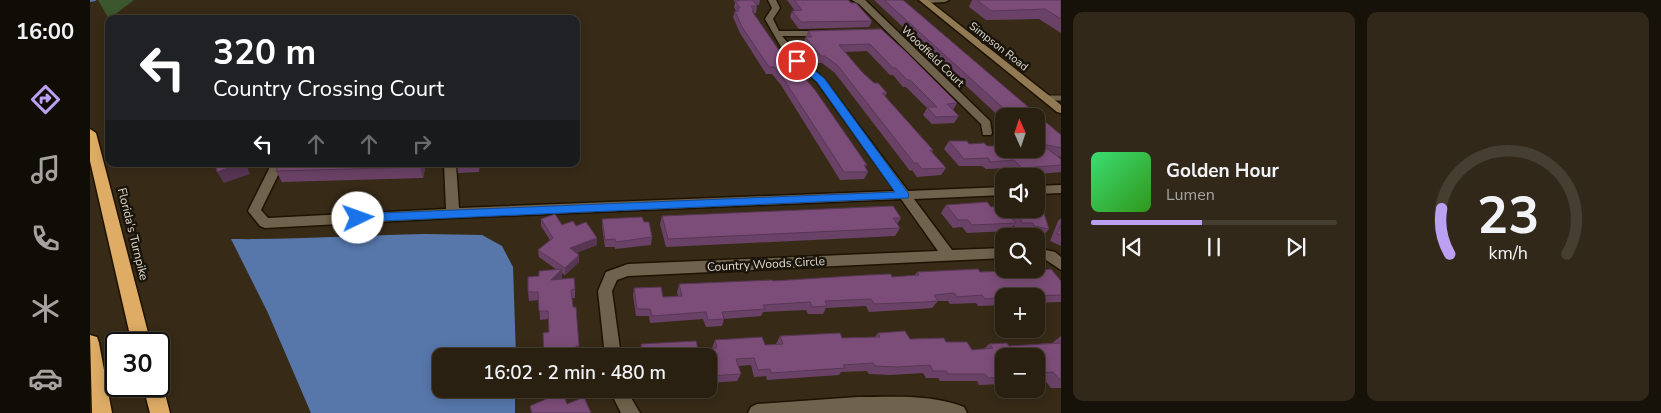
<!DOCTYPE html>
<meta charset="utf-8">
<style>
:root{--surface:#292011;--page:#31281a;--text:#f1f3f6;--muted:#a5a39f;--line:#453e31;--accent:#bca0f2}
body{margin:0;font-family:"Nunito Sans",sans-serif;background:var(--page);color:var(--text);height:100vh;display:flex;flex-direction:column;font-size:19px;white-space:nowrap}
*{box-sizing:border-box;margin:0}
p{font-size:16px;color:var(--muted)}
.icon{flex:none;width:28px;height:28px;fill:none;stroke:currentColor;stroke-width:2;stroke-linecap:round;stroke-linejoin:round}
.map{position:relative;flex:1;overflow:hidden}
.panel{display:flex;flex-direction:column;gap:12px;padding:12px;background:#171209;width:600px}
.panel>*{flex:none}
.hud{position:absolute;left:15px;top:15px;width:475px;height:152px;border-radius:10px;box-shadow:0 2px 12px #0003,0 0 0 1px var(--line);background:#202124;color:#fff;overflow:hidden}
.needle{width:32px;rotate:357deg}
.buttons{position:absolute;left:905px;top:108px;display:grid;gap:10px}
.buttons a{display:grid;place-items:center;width:50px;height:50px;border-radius:10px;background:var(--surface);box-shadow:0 2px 12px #0003,0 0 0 1px var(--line);font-size:25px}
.speed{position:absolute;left:15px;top:332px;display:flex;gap:10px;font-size:25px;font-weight:700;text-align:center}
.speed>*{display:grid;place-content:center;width:65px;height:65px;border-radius:50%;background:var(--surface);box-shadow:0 2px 12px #0003,0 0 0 1px var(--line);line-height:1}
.speed .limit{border:2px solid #111;border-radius:8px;background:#fff;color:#111}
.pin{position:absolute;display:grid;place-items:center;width:42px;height:42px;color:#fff;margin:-21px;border:2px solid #fff;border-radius:50%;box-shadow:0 1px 5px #0007}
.me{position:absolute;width:55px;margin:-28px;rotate:87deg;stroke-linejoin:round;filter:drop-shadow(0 0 4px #0008)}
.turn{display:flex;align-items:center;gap:18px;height:105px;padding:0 25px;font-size:22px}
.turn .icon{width:65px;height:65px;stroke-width:2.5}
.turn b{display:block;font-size:35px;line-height:42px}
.lanes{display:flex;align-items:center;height:48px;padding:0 25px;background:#0003;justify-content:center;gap:25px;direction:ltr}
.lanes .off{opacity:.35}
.panel .card{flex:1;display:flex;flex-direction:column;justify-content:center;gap:8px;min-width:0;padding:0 18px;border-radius:10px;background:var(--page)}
.panel .dial{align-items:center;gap:0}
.dial svg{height:130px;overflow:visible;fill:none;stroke:var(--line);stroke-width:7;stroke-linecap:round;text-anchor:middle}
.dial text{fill:var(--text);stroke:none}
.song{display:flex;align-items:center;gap:15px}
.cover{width:60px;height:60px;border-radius:8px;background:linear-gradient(135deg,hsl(140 70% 55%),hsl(110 70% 35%))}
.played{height:5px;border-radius:2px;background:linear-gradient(90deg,var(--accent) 45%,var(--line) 45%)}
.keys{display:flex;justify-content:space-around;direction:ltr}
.panel .tiles{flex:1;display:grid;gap:12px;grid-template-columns:repeat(2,1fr)}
.trip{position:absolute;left:342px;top:348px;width:285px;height:50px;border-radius:10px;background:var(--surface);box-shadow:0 2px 12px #0003,0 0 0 1px var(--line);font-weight:600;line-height:50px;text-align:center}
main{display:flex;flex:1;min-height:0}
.menu{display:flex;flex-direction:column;width:90px;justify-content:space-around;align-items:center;background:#100d07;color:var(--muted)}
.menu .icon{width:35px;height:35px}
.menu .current{color:var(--accent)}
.menu b{font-size:22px;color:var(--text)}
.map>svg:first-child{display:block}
.green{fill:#3c572d}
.water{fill:#5777ab}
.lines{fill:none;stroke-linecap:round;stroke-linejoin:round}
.stream{stroke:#5777ab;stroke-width:2}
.lane-casing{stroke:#1e1301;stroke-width:7}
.street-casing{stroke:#1e1301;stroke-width:3}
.secondary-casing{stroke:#1e1301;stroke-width:3}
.highway-casing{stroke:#1e1301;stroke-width:3}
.lane{stroke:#70634d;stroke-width:5}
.street{fill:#70634d;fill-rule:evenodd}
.secondary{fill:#917954;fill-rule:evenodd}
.highway{fill:#deac65;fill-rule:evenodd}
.wall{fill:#6b4267}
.shaded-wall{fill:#573654}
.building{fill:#7c4d78;stroke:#573654}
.route{fill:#1a73e8;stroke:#114b97}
.labels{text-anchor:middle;stroke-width:5;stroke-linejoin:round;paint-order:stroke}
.far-street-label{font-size:11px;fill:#e2dbce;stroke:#1a150c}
.street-label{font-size:12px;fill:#e2dbce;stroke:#1a150c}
</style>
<main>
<nav class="menu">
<b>16:00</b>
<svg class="icon current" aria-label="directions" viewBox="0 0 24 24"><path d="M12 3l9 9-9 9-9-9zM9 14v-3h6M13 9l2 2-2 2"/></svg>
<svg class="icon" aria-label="music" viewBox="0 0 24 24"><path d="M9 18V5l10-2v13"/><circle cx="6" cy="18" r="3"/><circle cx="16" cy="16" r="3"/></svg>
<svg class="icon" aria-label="phone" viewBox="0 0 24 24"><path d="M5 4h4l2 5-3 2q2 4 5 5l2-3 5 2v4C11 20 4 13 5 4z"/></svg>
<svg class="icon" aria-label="climate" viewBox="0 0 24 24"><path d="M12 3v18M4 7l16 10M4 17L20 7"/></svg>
<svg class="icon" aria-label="car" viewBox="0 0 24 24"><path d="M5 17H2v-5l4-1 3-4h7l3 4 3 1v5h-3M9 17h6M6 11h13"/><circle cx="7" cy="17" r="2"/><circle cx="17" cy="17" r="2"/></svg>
</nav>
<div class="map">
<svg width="971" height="413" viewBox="0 0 971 413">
<rect width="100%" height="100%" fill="#372b17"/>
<path class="green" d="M8,0H44L19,19Z"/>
<path class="water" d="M335,234L392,235L412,246L423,267L426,356H351V389H425V413H221L178,313L141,239C206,240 271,235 335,234Z"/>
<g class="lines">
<path class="stream" d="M0,1L5,0"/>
<g class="lane-casing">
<path id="lane" d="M957,98H971"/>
</g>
<g class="street-casing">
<path id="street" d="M678,0H686L690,8L683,19L689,31H735L736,33L732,36H692L711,58L733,78L818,191L914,187V195L824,199L862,250L914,248V258L538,276L527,280L522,291L531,356H515L508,291L516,272L538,264L848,251L811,199L362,218L175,228L170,226L158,211L179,169V164H191V169L171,210L178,218L356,209L354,164H366L369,208L805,191L727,82L691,47L675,19L682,8Z
M762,0H775L900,121L902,133L901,135H893L891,124L769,4Z
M831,0H859L855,2L834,3Z
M971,185V193L946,194V186Z
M946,248L965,252L971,257V270L956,260L946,258Z
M519,389H536L550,413H531Z
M768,397C802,397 842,394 874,407L877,413H658L661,407L667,404Z"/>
</g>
<g class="secondary-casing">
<path id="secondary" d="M829,0H838L971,105V113L967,112Z"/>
</g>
<g class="highway-casing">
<path id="highway" d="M0,129L6,133L61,344H42L0,161Z
M0,335L7,337L9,343L22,413H2Z
M69,379L73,386L80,413H60L53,386H69Z"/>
</g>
<use href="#lane" class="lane"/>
<use href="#street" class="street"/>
<use href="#secondary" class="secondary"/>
<use href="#highway" class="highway"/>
</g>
<path class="wall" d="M644,0H670L669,5H667V6L666,13H663L701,68L777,165L775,167L778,172L774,179L750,180L691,85L682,74H676L650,33L643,17L645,11H646L644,7L645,3Z
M697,0H758L782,21L779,27L709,29L700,17L702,11H705Z
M784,0H813L971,135V157L966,156L971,159V172L927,176L918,168L896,169L892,166H869L854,149L859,141L907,148L946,149V116H914V121Z
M882,0H971V33L949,19L896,20L879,7Z
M791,29L867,103L863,110L869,116L864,123L842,124L833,115L837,108L816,87H813L803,75H800L777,51L755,52L772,72L784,83L797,93L795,96L843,150L842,152L856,168L851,175L827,177L822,170L820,171L745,73L732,63H728L713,44L718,31Z
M336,164L333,178L192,182L186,171Z
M367,164H390L389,172L368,173Z
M856,205L901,207L923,220L920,210L921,209H946L959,229L952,237L937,233L936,230L926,231L924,225L919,231L877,233L872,227L863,228L851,213Z
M572,216L811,218L807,224L810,228L805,236L576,247L570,224Z
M971,218V246L960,241L968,221Z
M451,219L472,225L486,226L507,238V245L486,253L489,255V262L475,275L472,273V278L471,279L485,289V298H482L489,346V354H486L459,332L458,319L450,320L449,300L439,301L438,292L449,276L467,270L449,257L448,250L460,240L451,226Z
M512,219L554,222L562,237L561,245L525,249V247H515L512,227Z
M913,268L950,270L971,281V302L946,303V296H914V305L888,306L886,303L860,304L858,301H848L842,308L828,309L779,312L776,306L736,308L733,314H718L716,310L673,312L671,316L634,319L632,326L616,327L613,319L560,323L559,316H546L543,295L544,288L573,297L588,296L587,292L589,284L802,277L825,275L827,272H890L911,271Z
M788,333L820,339L856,342L882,350L894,349L899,344L919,346L962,343L971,336V388H961L954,379L946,380V356H914V387L912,384L889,385L887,381H850L848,378H836L833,373L800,375L779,374L777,371L751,372L749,375L677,380L676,376L664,377L661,365L648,366L651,374L647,381L619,383V356H551L550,352L551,344L608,349L622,348L625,340L675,345H687L686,344L690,336L752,338L785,337Z
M461,389H491V390L471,391L477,404L501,413H441L440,406L461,397Z
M915,389H937L935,390L916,391Z"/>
<path class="shaded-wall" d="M150,164H156L160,174L134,183L127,172Z
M331,164H336L333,178L330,167Z
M388,164H390L389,172Z
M507,238V245L480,255V248Z
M489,255V262L475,275V268Z
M472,269V278L461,288V280Z"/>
<path class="building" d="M649,0H663L667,6H661L664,11H662L701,68H706L725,90L777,165H774L778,172H754L693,78L684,67H679L652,27L645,11H649L647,8H650L645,1H649Z
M704,0H758L761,3H766L782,21L711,22L702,11L712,10Z
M794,0H813L971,135V148L952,144L946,138V116H922Z
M887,0H971V19L955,9L901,11Z
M791,29L816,52L867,103L857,104L869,116L846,117L837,107H847L820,80H817L806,68H803L780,44L749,45L772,72L784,83H788L797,93H792L843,150H840L856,168L832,169L827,163H824L748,66L735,56H731L715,37H722L718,31Z
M859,141H877L879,144L894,143L897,146H905L907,148L914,147V149H946V144L950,143L971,159V165L932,168L924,160L901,162L898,158L874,159Z
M125,164H150L127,172Z
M189,164H331L330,167L186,171Z
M897,202L901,207L911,206L926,223L882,225L878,220H868L856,205Z
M946,203L951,204L959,229L944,226L943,223H932L928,209H946Z
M803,206L811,218H803L810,228L578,239L572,216Z
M465,214L472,225L483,221L486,226L496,222L507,238L480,248L489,255L475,268L448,250L463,238L451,219Z
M552,217L554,222H559L562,237L526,242L525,239L515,240L512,219Z
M971,225V235L967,234Z
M946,267L950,270L961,269L971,281V295L943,296H914V298L895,299L892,295L867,297L864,293L844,295L848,301L834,302L784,304L781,299L735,301L737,306L722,307L720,302L673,305L675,309L632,312L634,319L618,320L616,312L562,316L560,309H547L544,288L571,287L573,297L592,296L589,284L682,280L683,281L777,275L801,274L802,277L829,275L827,272L888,269L890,272L915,271L913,268L946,269Z
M472,269L461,280L484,278L485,289L481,290L483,307H486L489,346H486V356H454L453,333L459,332L458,311H449L448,292H438V277L449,276V271Z
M815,331L820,339L854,338L856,342H877L882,350L903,348L899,344L917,343L919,346L971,343V381L963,372L946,373V356H914V377L898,378L895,374H858L856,371H843L840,365L807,367L785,366L783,363L753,365L755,368L681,373L680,369L668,370L664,358L646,359L651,374L619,376V356H553L551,344L606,341L608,349L627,348L625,340L672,337L675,345L693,344L690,336L750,333L752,338L790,337L788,333Z
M461,389H471L477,404L494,397L501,413H442L440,406L461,397Z"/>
<path class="route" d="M704,59H710L734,78L818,193L819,196L818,198L268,222L263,218L268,214L805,192L727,82L704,62Z"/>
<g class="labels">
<g class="far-street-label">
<text transform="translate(909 46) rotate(38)" y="4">Simpson Road</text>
<text transform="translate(843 56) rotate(44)" y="4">Woodfield Court</text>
</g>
<g class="street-label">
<text transform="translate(43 234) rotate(76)" y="4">Florida's Turnpike</text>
<text transform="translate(676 264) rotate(-3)" y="4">Country Woods Circle</text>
</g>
</g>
</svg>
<div class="buttons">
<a><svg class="needle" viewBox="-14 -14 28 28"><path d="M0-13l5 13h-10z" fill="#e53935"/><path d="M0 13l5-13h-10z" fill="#a5a39f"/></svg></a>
<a><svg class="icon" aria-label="sound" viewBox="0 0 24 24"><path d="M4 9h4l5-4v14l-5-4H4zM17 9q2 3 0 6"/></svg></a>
<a><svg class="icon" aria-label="search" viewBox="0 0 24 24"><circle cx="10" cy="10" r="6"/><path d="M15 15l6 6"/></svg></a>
<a>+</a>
<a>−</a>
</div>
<div class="speed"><div class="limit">30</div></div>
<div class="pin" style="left:707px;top:61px;background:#d93025"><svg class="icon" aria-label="arrive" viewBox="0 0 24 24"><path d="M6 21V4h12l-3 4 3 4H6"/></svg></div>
<svg class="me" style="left:268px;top:218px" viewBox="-20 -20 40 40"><circle r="19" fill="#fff"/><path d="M0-13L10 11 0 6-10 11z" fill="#1a73e8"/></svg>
<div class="trip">16:02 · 2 min · 480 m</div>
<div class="hud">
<div class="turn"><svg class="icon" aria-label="left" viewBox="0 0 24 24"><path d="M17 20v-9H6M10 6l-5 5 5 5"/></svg><div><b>320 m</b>Country Crossing Court</div></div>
<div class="lanes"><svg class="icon" aria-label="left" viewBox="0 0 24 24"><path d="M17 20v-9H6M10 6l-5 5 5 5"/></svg><svg class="icon off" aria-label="ahead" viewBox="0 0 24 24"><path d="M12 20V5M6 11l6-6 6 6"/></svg><svg class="icon off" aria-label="ahead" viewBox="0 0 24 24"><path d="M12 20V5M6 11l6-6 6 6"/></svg><svg class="icon off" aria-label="right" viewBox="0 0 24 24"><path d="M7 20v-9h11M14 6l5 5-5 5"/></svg></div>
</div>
</div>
<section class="panel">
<div class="tiles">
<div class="card">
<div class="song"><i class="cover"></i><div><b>Golden Hour</b><p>Lumen</p></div></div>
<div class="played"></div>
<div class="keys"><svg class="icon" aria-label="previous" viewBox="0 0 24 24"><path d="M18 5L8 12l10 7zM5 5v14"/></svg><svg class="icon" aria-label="pause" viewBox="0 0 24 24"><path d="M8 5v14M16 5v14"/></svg><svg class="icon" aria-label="next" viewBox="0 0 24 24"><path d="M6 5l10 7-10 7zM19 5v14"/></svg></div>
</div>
<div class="card dial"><svg viewBox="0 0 100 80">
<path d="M14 69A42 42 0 1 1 86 69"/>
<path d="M14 69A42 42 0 0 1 9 41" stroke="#bca0f2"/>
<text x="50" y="56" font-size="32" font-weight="700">23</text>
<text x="50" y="72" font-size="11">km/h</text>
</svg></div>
</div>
</section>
</main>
